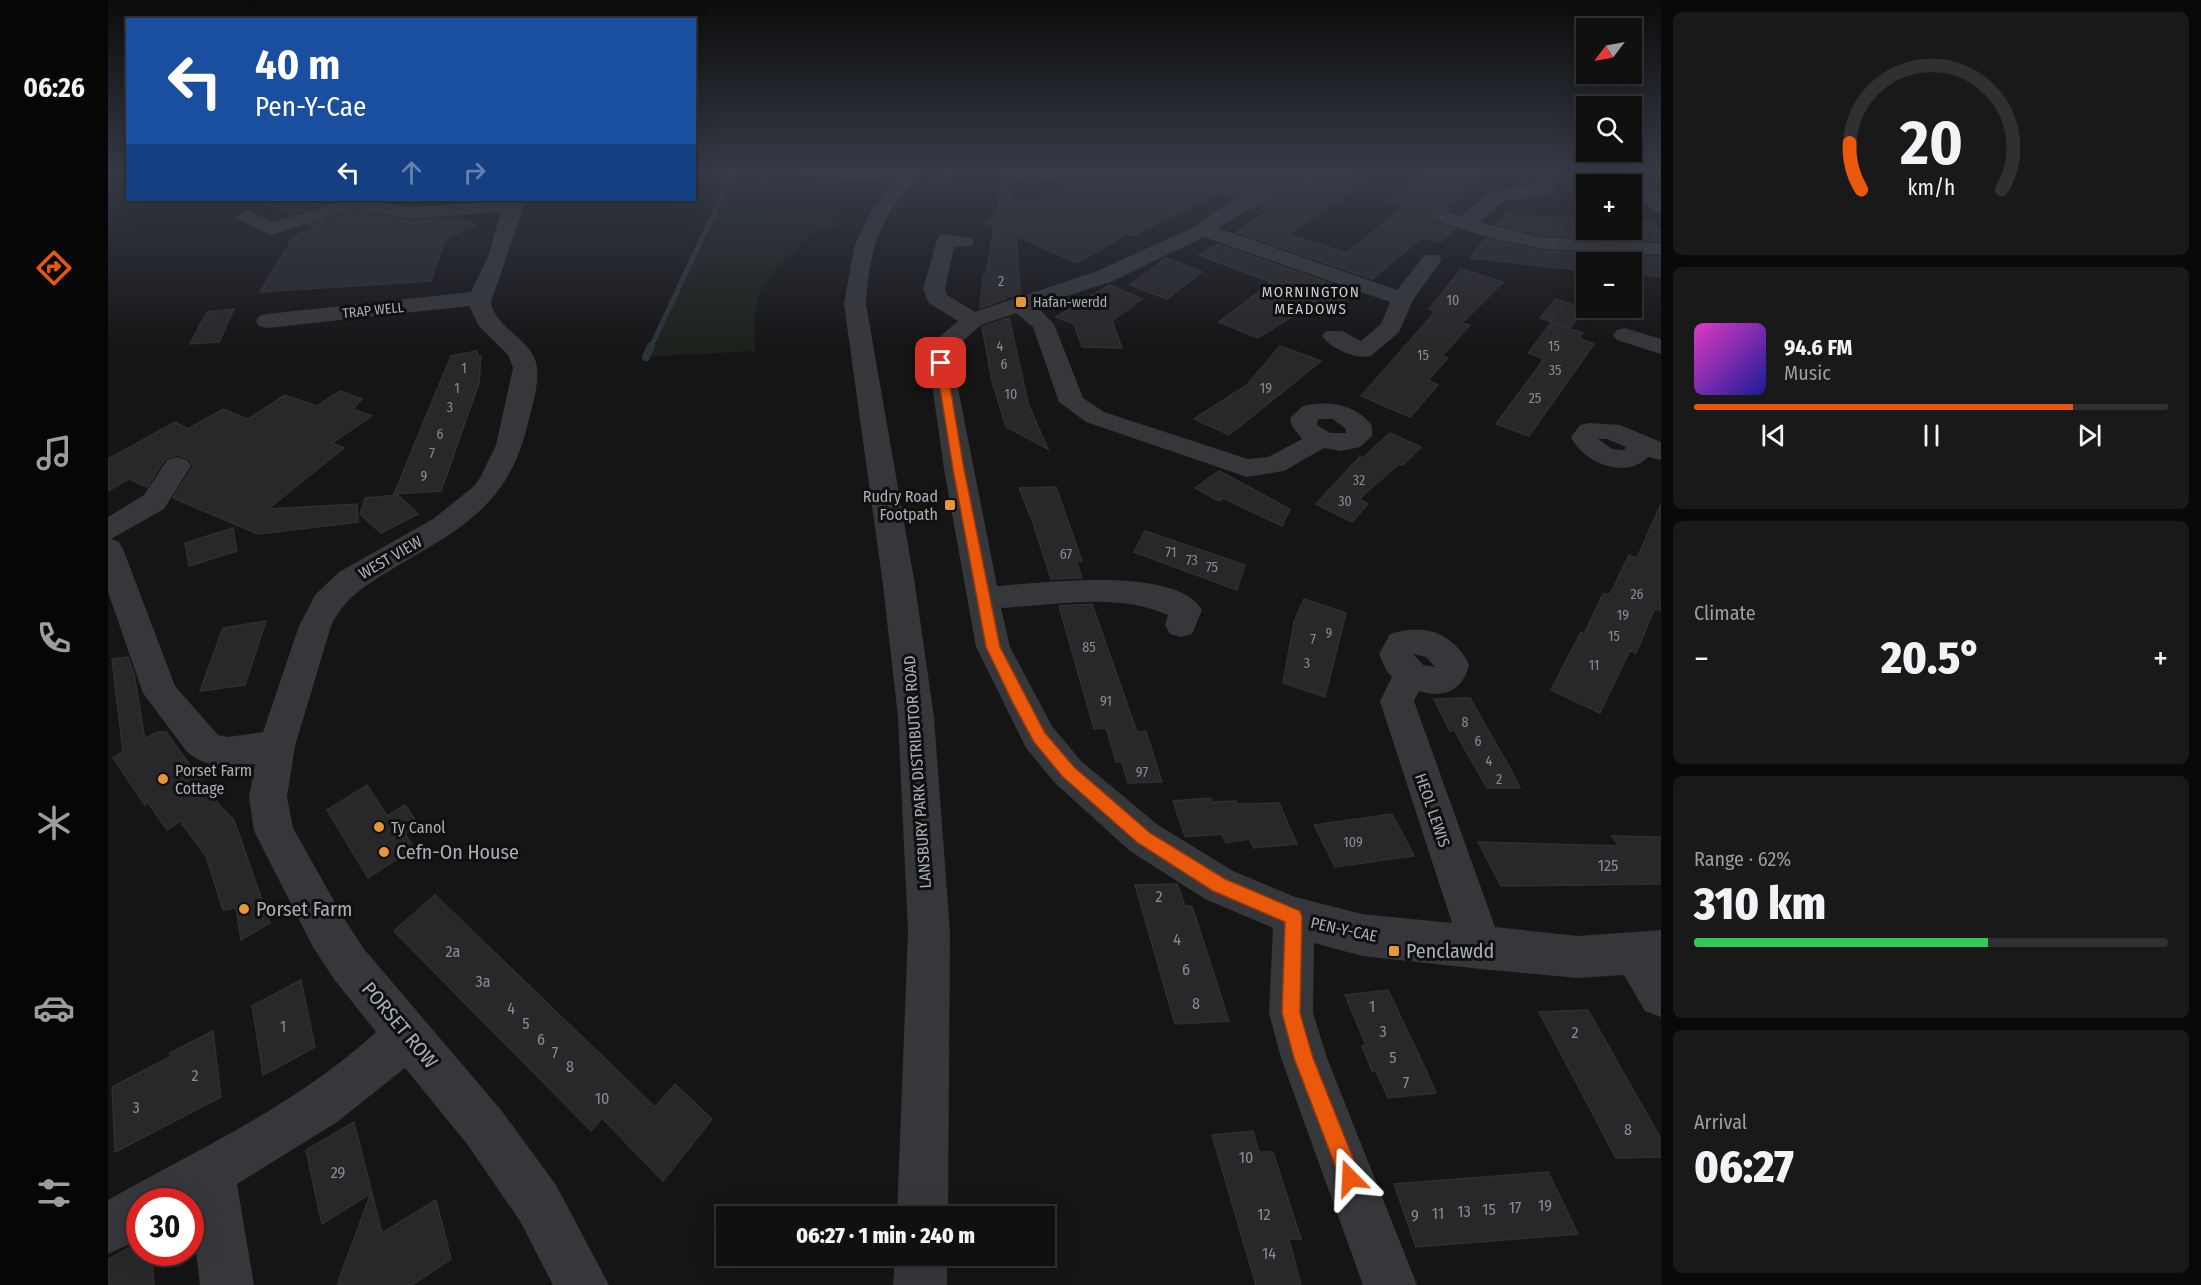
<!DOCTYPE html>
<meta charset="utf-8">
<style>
:root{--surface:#101010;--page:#191919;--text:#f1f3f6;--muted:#9c9d9f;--line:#303030;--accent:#ea580c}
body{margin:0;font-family:"Fira Sans Condensed",sans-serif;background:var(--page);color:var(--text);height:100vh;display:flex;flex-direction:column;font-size:22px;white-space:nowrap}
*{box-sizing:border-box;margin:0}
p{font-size:20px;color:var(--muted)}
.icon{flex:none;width:33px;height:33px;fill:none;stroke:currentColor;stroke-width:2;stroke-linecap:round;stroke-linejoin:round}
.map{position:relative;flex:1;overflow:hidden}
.drawer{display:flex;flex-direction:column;gap:12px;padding:12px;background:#090909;width:540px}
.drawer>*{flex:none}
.top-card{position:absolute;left:18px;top:18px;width:570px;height:183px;border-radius:0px;box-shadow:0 6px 24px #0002,0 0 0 2px var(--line);background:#1a4fa0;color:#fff;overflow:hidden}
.needle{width:39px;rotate:238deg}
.tools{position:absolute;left:1468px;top:18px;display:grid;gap:12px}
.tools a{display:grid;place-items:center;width:66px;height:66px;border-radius:0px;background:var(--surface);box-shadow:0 6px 24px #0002,0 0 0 2px var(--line);font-size:30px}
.speed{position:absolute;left:18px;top:1188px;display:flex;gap:12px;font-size:30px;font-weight:700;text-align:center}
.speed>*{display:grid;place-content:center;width:78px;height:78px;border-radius:50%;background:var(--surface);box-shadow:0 6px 24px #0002,0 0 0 2px var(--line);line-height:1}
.speed .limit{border:9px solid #d22;background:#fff;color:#111}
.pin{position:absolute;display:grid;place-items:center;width:51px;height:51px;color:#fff;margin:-26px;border-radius:12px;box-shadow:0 3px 9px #0006}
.me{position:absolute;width:66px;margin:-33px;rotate:339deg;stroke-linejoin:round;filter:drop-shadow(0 0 4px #0008)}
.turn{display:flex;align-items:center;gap:21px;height:126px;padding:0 30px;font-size:27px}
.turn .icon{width:78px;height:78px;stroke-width:2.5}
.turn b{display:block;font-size:42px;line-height:51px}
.lanes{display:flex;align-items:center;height:57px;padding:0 30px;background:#0003;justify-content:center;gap:30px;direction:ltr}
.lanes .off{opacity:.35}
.big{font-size:45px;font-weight:800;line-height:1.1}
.drawer .card{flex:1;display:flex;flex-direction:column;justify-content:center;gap:9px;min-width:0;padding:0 21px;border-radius:9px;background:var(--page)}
.drawer .dial{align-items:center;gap:0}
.dial svg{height:156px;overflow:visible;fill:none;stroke:var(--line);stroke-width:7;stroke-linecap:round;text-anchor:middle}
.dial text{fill:var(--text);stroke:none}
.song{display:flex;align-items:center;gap:18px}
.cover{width:72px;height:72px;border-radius:9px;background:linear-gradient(135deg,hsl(310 70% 55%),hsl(240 70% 35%))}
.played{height:6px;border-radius:3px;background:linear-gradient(90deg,var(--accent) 80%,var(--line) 80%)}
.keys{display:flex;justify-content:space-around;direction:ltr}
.heat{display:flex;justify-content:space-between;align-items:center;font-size:33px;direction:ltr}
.charge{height:9px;border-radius:4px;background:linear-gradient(90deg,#34c759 62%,var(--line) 0)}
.trip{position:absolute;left:608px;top:1206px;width:339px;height:60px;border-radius:0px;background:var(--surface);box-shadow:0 6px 24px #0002,0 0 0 2px var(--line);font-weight:800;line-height:60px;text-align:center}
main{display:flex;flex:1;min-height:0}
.menu{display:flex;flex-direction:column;width:108px;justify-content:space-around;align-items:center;background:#060606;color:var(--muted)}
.menu .icon{width:42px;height:42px}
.menu .on{color:var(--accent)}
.menu b{font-size:27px;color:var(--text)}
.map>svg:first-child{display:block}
.green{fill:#1b211b}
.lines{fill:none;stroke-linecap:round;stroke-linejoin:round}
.stream-far1{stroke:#2b3539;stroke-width:5}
.stream{stroke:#2b3539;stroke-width:8}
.building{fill:#28282a;stroke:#2f2f32;stroke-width:1.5}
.minor{fill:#36373b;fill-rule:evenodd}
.route{fill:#ea580c;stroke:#983908;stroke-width:1.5}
.poi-dot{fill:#e9953a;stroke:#101011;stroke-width:2}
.labels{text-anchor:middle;stroke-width:6;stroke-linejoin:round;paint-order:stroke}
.number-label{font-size:14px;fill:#868c92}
.far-poi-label{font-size:14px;fill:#a7aeb6;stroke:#101011;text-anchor:start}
.far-street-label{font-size:14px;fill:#a7aeb6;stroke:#101011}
.far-neighbourhood-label{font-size:15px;letter-spacing:1.5px;fill:#c8ccd2;stroke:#101011}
.poi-label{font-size:16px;fill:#a7aeb6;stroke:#101011;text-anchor:start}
.street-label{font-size:16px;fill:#a7aeb6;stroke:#101011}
.near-number-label{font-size:16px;fill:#868c92}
.near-poi-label{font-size:20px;fill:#a7aeb6;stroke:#101011;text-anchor:start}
.near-street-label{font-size:20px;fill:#a7aeb6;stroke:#101011}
</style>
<main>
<nav class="menu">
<b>06:26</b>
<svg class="icon on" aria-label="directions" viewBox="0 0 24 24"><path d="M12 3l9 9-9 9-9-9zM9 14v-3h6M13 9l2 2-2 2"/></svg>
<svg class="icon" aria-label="music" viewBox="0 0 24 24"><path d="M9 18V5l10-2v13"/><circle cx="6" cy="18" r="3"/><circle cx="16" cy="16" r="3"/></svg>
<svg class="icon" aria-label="phone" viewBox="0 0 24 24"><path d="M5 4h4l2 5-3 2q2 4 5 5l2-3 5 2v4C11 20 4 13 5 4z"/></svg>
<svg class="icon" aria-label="climate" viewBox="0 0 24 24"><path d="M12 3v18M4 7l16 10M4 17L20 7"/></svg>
<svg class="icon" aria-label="car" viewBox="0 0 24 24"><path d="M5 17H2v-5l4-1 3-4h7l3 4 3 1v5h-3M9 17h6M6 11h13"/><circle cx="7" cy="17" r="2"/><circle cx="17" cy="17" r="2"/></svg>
<svg class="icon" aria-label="filters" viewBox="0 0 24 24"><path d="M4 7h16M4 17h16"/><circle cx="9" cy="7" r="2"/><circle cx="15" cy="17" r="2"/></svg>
</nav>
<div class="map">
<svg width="1553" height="1285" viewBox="0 0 1553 1285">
<rect width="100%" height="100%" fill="#151516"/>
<path class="green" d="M609,206L732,214L728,227L700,234C692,250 681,255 669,267C646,289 644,322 648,351L538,357Z"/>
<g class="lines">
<path class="stream-far1" d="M824,189L844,170
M543,347L625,172"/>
<path class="stream" d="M538,357L543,346"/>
</g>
<path class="building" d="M983,170H1209L1154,183L1125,199L1109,193L1025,236L1019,234L969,263L908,236L912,294L903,297L898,295V299L872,308L875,274L878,275L886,226L877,222L888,216L895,177L904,183L906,205L919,198L928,201Z
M1322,170H1377L1340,210L1326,218L1330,224L1347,229L1332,242L1315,237L1264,279L1128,232L1161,211L1150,207L1170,195L1240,177L1258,183L1179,234L1239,253L1297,206L1279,200Z
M151,200H231L182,214Z
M1401,210L1407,216L1479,218V230H1524V220H1541L1553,230V241L1434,235L1389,224Z
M246,211L302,221L349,218L368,225L337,239L323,281L152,292L186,236L208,228L202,225Z
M1377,239L1434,251L1553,257V277L1524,273V262H1479V271L1362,258Z
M1109,244L1247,292L1229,307L1210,300L1150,338L1111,322L1163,282L1091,255Z
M1058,258L1094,272L1059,299L1022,285Z
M1353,269L1395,282L1354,323L1362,325L1334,356L1340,358L1320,380L1330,385L1302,417L1253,396L1328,311L1321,309Z
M1001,285L1034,299L1004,321L1014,348L974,347L966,324L948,317Z
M1448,299L1477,309L1462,328L1432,318Z
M126,309L111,342L82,344L99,312Z
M901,318L921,406L940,449L898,427L884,381L874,327Z
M1443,323L1475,333L1471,338L1486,344L1421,436L1388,424L1436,359L1420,353Z
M1172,346L1213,361L1121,435L1086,419L1139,385Z
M369,351L370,356H373L371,383L333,491L286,494L343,356Z
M232,391L254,399L245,409L264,416L224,443L236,448L160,509L249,504L250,522L150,534L65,498L85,467L81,459L70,455L57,459L39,487L21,479L0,491V459L67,422L80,429L115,409L140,419L177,395L209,406Z
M1282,433L1313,447L1295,465L1291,464L1251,499L1260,504L1244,522L1208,504L1243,466L1252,457L1255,458Z
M1111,471L1182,509L1174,526L1115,498L1111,501L1087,488Z
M948,487L974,561H968L974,578L943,579L925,523L911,488Z
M290,495L310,514L273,533L252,514L257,498Z
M1553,504V611L1547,608L1528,653L1522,650L1492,713L1443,690L1473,632L1476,634L1495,594H1502L1521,555L1529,558Z
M125,528L129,551L81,566L77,543Z
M1037,531L1137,565L1129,590L1026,552Z
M1196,599L1238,613L1217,697L1175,683L1186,622Z
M984,604L1029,732L1038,731L1054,782L1020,783L1014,762H1008L998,728L986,729L951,606Z
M158,621L137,685L92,691L115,628Z
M20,657L26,673L37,739L49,732H58L112,806L126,820L162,923L133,940L128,908L115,910L98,856L72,821L59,830L39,801L37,805L5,758L15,752L4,659Z
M1362,698L1403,770L1412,788H1379L1346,730L1342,731L1326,699Z
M259,785L279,816L297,805L311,825L297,834L306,848L260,878L219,810Z
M1103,798L1104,802L1128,801L1129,804L1171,803L1189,844L1146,848L1141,839L1118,843L1114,834L1077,837L1065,801Z
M1284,814L1306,856L1227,867L1206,825Z
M1504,836L1553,837V884L1393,886L1370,842L1511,846Z
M1069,884L1077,906H1084L1121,1021L1067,1024L1027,885Z
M327,895L547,1107L567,1084L604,1119L555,1181L494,1118L483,1131L286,931Z
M193,980L207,1047L155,1075L144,1006Z
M1280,990L1317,1068L1328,1093L1280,1098L1268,1071H1264L1254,1046L1258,1045L1237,995Z
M1480,1010L1553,1139V1157L1508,1158L1431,1012Z
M105,1031L113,1097L7,1152L4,1087L62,1057V1053Z
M246,1122L274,1233L328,1200L343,1259L304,1285H229L263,1193L214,1224L198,1150Z
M1145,1131L1151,1152H1165L1193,1239H1181L1193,1285H1148L1104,1135Z
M1440,1172L1470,1234L1308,1247L1286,1184Z
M32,1242V1252H43L46,1285H0V1259Z"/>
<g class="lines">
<path class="minor" d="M687,170H753L794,173L797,170H816C808,182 797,191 789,202C766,232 760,267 758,304L807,585L826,717L842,932L840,1216H789L800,932L790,717L775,585L736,304L746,247L761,215L784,183L696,175Z
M892,170L922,173L939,170H976L973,174L922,183L900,180Z
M1217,170H1246L1243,174L1169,193L1110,228L1289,290L1317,255H1331L1334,259L1305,300L1291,332L1263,356C1249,360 1223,349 1214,336L1218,331H1234L1253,341L1273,324L1282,302L1096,237L1005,281L928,306L946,324L975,398L996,412L1140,459L1160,457L1194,439L1184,426L1182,418L1195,406C1219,400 1249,404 1264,426V436L1252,447L1233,451L1216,448L1176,471L1139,477L978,422L951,402L925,327L908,313L873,325L847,348L845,363L889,586C933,583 1069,565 1094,610L1084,634L1073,637L1062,634L1057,625L1060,615C1009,592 948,605 893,608L902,647L944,726L973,761L1050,825L1125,871L1187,897L1254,914L1344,923L1272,701L1284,677L1278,670L1271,654L1282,634C1316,623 1344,632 1361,664C1356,690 1336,699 1311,691L1306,701L1387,927L1470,936L1553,930V1017L1537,1011L1516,975L1470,978L1373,969L1254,956L1206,943L1205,1013L1219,1058L1309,1285H1255L1173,1058L1161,1013L1165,928L1097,899L1022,851L947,783L918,748L868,647L836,469L821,363L827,341L850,321L821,303L815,289L830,236L837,234L863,238L866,242L863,246L846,247L837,289L839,295L867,312L989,271L1088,226L1108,211L1155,185ZM1210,419H1225L1238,429V433H1222L1209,425ZM1305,654L1318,657L1327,667L1315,665Z
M1487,170C1515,168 1532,180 1553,197V213L1546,211L1524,192V184H1512Z
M1437,183L1446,189L1444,193L1396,201L1371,222L1434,237L1553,243V255L1434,249L1386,239L1331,222L1328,218L1338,212L1353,216L1383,192Z
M237,200H258L302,207L418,200L383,302C387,330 427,339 429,368C431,387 423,410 419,427C399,507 352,529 286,568C260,584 236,597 223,626L187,746L179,797L185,828L235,917L256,949L393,1110L448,1185L501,1285H445L412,1221L359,1144L297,1068L229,1122L129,1184L146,1285H92L82,1202H32V1239L0,1254V1200C91,1149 190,1104 268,1032L226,979L205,947L146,831L141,797L147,764C123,767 99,769 79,752L35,693L0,592V517L36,495L59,460L69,457L79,460L83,466L56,509L3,539L11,542L15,549L67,686L110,735L120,737L155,732L191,626L207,595L231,572L325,519L365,487L372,478L388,445L405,368L400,355L371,326L361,306L159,328L151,326L148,321L151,316L159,314L363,292L380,257L393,212L302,219L246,209L163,235L132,220L129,216L139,210L165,222Z
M1517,328L1553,339V354L1509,340L1505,335L1509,330Z
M1481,423L1512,425L1553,442V460L1540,457C1518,480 1475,463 1463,437L1472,425ZM1490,439H1499L1518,447L1516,450L1504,449Z
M787,1256H839V1285H785Z"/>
</g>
<linearGradient id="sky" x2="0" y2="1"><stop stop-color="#0c0c0c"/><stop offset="0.49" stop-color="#353b47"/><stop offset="1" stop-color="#353b47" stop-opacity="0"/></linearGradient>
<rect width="1553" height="350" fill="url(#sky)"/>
<path class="route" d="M833,360L838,363L856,469L892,647L937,733L966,767L1042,833L1117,879L1192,911L1194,917L1192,1013L1205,1058L1253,1178L1250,1186L1242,1189L1235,1186L1186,1058L1174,1013L1177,922L1105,891L1030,843L955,777L926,742L905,703L878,647L845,469L828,363Z"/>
<g class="poi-dot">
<rect x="907" y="296" width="12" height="12" rx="3"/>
<rect x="836" y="499" width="12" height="12" rx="3"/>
<circle cx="55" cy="779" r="6"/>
<circle cx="271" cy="827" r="6"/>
<circle cx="276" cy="852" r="6"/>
<circle cx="136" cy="909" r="6"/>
<rect x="1280" y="945" width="12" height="12" rx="3"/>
</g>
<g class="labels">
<g class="number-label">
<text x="893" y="286">2</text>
<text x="1345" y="305">10</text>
<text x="892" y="351">4</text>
<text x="1446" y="351">15</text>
<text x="1315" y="360">15</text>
<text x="896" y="369">6</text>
<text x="356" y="373">1</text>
<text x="1447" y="375">35</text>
<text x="349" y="393">1</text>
<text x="1158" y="393">19</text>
<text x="903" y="399">10</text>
<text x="1427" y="403">25</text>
<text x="342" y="412">3</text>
<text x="332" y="439">6</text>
<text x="324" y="458">7</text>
<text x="316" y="481">9</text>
<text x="1251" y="485">32</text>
<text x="1237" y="506">30</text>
<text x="1063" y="557">71</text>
<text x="958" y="559">67</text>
<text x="1084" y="565">73</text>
<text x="1104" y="572">75</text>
<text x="1529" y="599">26</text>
<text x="1515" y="620">19</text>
<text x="1221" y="638">9</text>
<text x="1506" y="641">15</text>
<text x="1205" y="644">7</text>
<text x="981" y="652">85</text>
<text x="1199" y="668">3</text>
<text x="1486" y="670">11</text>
<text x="998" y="706">91</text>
<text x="1357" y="727">8</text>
<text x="1370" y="746">6</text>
<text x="1381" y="766">4</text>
<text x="1034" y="777">97</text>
<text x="1391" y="784">2</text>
<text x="1245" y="847">109</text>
</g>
<g class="far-poi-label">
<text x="925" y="307">Hafan-werdd</text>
</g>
<g class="far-street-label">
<text transform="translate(265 310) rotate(-6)" y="5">TRAP WELL</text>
</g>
<g class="far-neighbourhood-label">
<text x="1203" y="297">MORNINGTON<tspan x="1203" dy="17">MEADOWS</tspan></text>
</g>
<g class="poi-label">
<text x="830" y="502" text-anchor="end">Rudry Road<tspan x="830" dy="18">Footpath</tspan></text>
<text x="67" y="776">Porset Farm<tspan x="67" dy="18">Cottage</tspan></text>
<text x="283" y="833">Ty Canol</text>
</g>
<g class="street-label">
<text transform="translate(282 557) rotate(-30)" y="6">WEST VIEW</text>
<text transform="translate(809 772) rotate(-94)" y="6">LANSBURY PARK DISTRIBUTOR ROAD</text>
<text transform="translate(1325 810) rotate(71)" y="6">HEOL LEWIS</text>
<text transform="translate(1236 929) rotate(12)" y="6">PEN-Y-CAE</text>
</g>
<g class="near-number-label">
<text x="1500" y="871">125</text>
<text x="1051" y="902">2</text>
<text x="1069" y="945">4</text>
<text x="345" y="957">2a</text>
<text x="1078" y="975">6</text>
<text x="375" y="987">3a</text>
<text x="1088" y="1009">8</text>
<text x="1264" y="1012">1</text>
<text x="403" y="1014">4</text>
<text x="418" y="1029">5</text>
<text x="175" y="1032">1</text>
<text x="1275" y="1037">3</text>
<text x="1467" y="1038">2</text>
<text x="433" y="1045">6</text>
<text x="447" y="1058">7</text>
<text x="1285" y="1063">5</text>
<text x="462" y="1072">8</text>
<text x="87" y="1081">2</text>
<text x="1298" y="1088">7</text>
<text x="494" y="1104">10</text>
<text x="28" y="1113">3</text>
<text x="1520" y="1135">8</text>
<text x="1138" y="1163">10</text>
<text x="230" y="1178">29</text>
<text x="1437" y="1211">19</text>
<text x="1407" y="1213">17</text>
<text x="1381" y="1215">15</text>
<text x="1356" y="1217">13</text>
<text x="1330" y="1219">11</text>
<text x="1156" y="1220">12</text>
<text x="1307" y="1221">9</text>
<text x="1161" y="1259">14</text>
</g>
<g class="near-poi-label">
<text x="288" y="859">Cefn-On House</text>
<text x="148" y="916">Porset Farm</text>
<text x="1298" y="958">Penclawdd</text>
</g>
<g class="near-street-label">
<text transform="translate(292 1025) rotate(50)" y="7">PORSET ROW</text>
</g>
</g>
</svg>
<div class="tools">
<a><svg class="needle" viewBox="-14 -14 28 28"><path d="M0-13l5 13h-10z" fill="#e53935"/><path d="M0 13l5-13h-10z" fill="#9c9d9f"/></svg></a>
<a><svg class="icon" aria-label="search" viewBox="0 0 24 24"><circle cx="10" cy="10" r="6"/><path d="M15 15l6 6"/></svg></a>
<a>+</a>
<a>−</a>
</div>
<div class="speed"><div class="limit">30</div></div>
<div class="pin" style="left:833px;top:363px;background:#d93025"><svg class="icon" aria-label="arrive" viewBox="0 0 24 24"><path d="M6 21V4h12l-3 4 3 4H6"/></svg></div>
<svg class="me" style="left:1242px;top:1178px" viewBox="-20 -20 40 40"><path d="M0-17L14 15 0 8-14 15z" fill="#ea580c" stroke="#fff" stroke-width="4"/></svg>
<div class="trip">06:27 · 1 min · 240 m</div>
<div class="top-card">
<div class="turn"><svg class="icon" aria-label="left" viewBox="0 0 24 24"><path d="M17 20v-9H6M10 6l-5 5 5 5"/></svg><div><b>40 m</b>Pen-Y-Cae</div></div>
<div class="lanes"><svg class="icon" aria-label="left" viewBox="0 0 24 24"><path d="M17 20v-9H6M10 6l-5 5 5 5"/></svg><svg class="icon off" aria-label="ahead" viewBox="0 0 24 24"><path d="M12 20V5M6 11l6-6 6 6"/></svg><svg class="icon off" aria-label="right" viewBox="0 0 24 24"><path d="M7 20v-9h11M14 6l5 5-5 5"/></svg></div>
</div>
</div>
<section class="drawer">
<div class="card dial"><svg viewBox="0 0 100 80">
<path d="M14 69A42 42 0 1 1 86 69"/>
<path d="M14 69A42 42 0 0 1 8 45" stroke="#ea580c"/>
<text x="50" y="56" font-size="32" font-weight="700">20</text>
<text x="50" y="72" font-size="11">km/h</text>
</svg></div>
<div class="card">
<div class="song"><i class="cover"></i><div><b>94.6 FM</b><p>Music</p></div></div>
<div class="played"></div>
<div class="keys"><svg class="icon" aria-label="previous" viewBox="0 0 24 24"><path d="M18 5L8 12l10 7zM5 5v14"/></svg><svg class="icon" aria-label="pause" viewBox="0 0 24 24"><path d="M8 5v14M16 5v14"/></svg><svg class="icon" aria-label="next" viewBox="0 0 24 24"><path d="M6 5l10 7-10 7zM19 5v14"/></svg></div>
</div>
<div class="card"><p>Climate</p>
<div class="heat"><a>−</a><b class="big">20.5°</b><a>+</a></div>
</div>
<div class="card"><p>Range · 62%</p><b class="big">310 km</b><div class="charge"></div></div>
<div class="card"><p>Arrival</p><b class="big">06:27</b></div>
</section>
</main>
